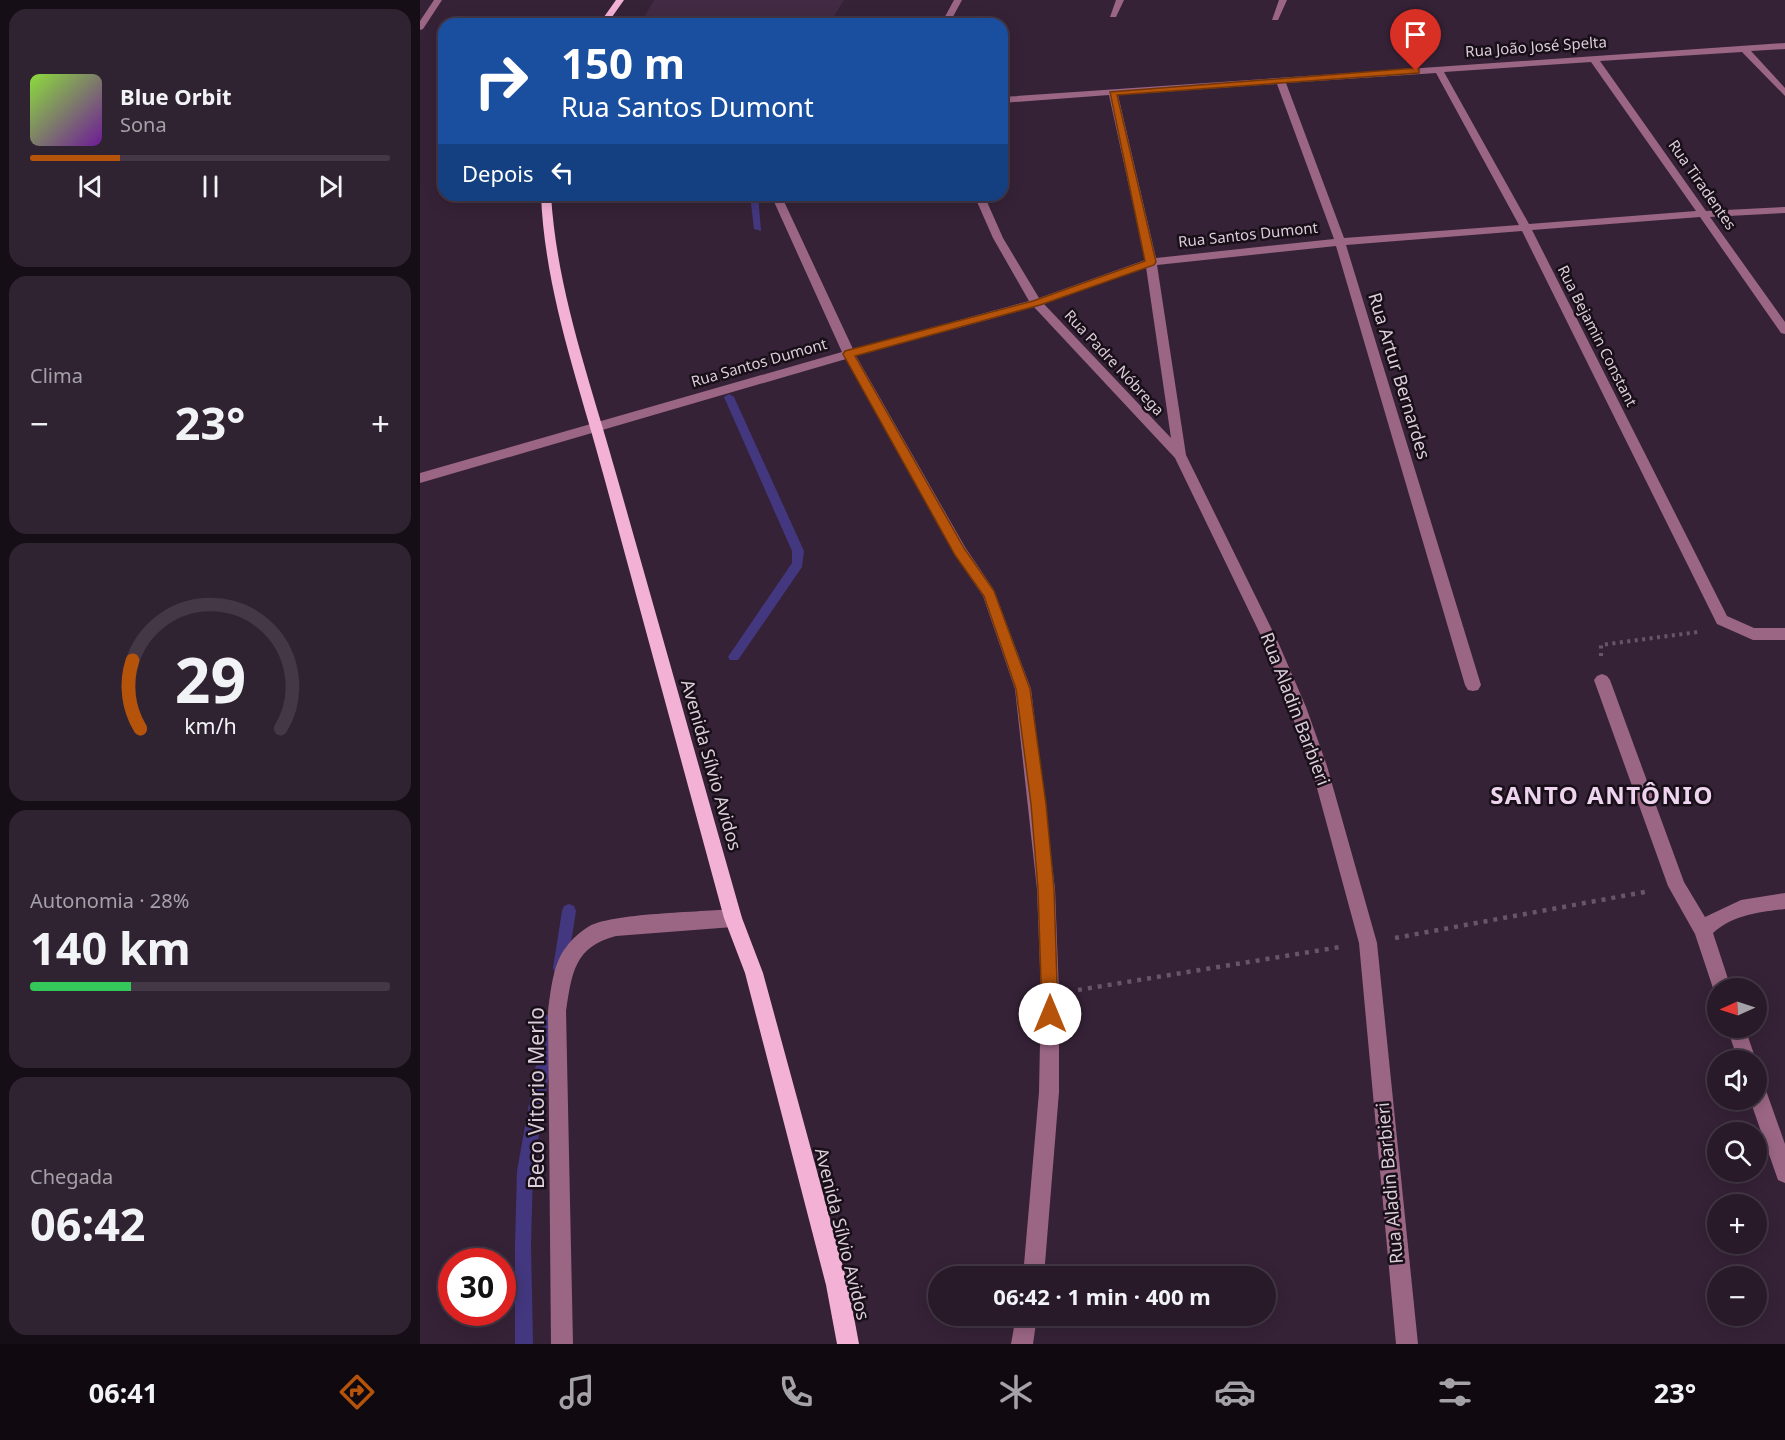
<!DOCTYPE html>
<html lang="pt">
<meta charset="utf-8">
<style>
:root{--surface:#281a29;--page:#302331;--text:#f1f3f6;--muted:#a5a1a8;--line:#443846;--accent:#b45309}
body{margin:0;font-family:"Noto Sans",sans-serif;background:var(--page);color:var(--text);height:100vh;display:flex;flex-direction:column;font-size:22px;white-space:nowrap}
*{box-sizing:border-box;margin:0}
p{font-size:20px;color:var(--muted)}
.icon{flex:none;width:33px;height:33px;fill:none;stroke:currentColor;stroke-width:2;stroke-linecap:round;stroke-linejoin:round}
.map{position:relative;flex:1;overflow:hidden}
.sheet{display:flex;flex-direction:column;gap:9px;padding:9px;background:#160e17;width:420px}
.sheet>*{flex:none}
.top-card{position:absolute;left:18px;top:18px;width:570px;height:183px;border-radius:18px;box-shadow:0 3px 15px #0003,0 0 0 2px var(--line);background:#1a4fa0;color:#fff;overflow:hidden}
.needle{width:39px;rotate:267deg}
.tools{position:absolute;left:1287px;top:978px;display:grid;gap:12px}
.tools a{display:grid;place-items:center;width:60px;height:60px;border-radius:50%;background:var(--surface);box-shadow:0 3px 15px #0003,0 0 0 2px var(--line);font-size:30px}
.speed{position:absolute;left:18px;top:1248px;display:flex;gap:12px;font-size:30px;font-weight:700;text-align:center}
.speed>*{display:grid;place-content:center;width:78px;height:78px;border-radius:50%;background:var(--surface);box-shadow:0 3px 15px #0003,0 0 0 2px var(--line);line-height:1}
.speed .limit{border:9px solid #d22;background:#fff;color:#111}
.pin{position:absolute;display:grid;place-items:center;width:51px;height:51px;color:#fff;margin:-62px -26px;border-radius:50% 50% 50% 0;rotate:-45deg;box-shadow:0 0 6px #0007}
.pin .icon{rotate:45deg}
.me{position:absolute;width:66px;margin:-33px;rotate:0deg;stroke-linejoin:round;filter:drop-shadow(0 0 4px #0008)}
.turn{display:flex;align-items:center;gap:21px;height:126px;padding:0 24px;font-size:27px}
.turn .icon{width:78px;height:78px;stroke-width:2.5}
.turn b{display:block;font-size:42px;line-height:51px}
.then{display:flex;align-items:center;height:57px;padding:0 24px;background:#0003;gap:12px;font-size:22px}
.big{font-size:45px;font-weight:700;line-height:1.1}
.sheet .card{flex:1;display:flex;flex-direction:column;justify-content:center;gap:9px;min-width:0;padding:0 21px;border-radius:18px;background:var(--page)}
.sheet .dial{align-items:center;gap:0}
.dial svg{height:156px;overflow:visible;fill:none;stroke:var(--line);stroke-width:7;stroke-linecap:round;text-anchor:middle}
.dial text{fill:var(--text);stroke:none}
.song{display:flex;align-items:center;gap:18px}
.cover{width:72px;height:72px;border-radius:9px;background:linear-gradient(135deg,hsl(90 70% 55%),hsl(280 70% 35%))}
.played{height:6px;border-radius:3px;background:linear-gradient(90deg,var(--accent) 25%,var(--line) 25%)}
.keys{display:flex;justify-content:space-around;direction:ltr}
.heat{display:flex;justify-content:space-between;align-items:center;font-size:33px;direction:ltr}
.charge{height:9px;border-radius:4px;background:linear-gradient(90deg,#34c759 28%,var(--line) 0)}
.trip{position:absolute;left:508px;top:1266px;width:348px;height:60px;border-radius:30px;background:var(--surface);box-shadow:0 3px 15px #0003,0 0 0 2px var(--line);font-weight:700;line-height:60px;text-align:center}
.tab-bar{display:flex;height:96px;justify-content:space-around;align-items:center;background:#100a10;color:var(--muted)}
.tab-bar .icon{width:42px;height:42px}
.tab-bar .selected{color:var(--accent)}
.tab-bar b{font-size:27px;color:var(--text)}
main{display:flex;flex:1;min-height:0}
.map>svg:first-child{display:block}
.built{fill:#432a44}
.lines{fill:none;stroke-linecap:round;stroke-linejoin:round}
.stream{fill:#43377f;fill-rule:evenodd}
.path-far1{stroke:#685668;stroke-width:4;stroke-dasharray:3 4.5;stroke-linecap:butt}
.path{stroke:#685668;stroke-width:4.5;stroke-dasharray:4 6;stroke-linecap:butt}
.minor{fill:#9b6684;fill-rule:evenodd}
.major{fill:#f4b1d6;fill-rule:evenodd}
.route{fill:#b45309;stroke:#753606;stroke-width:1.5}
.labels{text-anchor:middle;stroke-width:5;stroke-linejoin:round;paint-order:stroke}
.far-street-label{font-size:15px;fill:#dbcdda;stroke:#180f18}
.street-label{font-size:18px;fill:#dbcdda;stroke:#180f18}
.near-street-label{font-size:21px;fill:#dbcdda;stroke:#180f18}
.district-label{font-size:24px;font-weight:bold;letter-spacing:1.5px;fill:#efd4ef;stroke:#180f18}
</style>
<main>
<section class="sheet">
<div class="card">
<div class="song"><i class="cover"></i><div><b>Blue Orbit</b><p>Sona</p></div></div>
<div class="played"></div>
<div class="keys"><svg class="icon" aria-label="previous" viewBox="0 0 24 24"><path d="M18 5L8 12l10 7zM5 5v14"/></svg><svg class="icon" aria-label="pause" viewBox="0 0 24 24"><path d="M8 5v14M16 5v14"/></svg><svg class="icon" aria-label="next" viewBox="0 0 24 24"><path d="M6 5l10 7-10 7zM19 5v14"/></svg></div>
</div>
<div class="card"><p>Clima</p>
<div class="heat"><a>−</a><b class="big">23°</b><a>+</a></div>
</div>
<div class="card dial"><svg viewBox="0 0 100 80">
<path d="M14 69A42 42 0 1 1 86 69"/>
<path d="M14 69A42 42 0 0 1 10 34" stroke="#b45309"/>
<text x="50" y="56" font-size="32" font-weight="700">29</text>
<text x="50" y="72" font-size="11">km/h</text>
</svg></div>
<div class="card"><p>Autonomia · 28%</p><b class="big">140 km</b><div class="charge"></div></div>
<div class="card"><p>Chegada</p><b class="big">06:42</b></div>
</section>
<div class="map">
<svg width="1365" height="1344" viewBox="0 0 1365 1344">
<rect width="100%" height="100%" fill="#362237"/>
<path class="built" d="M234,0H424L409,24H220Z"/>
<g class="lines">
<path class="stream" d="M330,195H338L341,231L334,229Z
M309,394L314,397L384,551L382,567L318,660H310L308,657L310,654L372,563V551L304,397Z
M149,904L154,906L156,911L147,968L145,973L140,975L135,973L133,968L142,911L144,906Z
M131,1013L136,1015L138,1020L113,1171L111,1245L113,1344H95V1245L97,1171L124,1020L126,1015Z"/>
<path class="path-far1" d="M1181,656V645L1278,632"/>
<path class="path" d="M975,938L1230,891
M658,990L920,947"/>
<path class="minor" d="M14,0H22L3,29L0,30V21Z
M534,0H542L529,24H521Z
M696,0H704L696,17H690Z
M859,0H867L858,20H852Z
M1365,43V49L1331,51L1365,88V96L1322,52L1180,61L1286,211L1365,207V213L1290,217L1365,322V334L1361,333L1280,217L1112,230L1307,616L1334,628H1365V640H1333L1297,624L1102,231L926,245L1061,685L1058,690L1053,691L1048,690L1045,685L916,246L737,265L766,455L858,642L886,707L907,766L957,943L998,1344H976L939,943L891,766L844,642L755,458L614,307L436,356L545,547L574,590L611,689L635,889L639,994V1092L624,1276H603L619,1092L621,994L617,889L595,689L563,596L535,555L426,359L0,483V473L422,352L351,195H361L433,349L609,301L573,238L554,195H564L583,238L619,298L725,260L689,95L582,103V97ZM1171,62L1276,211L1109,224L1024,72ZM1016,73L1099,225L924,238L866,83ZM857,84L914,239L736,258L698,95ZM726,267L751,438L624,304Z
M1182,674L1187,676L1190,680L1264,882L1285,917L1321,900L1365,893V909C1340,912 1313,915 1293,933L1311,988H1298V995L1293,988L1275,934L1248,886L1174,680L1177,676Z
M313,909L319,912L322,918L319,924L313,927L196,936C154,947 152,973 146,1011L153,1344H131L128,1011C131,990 133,962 147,946C152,939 161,931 168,927C189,913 283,912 313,909Z
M1307,1028H1325L1336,1060H1318Z
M1336,1080L1343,1082L1365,1144V1183L1358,1180L1330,1100H1336Z
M596,1316H617L613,1344H591Z"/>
<path class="major" d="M196,0H204L187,24H179Z
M121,195H131C137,293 171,383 197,477C239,624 280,771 322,918L343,973L428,1285L439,1344H417L406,1285L325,973L304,918C264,771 224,624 184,477C159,383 125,293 121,195Z"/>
</g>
<path class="route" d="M996,68L999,69V73L697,95L736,262L734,265L620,305L435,356L544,548L574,591L610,689L626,804L634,889L638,1014L636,1020L630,1022L624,1020L622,1014L618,889L611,804L596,689L564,596L535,555L423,354L425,351L613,301L725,261L690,92Z"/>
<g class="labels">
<g class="far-street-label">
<text transform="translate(1116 47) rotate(-4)" y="5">Rua João José Spelta</text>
<text transform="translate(1282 185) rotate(55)" y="5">Rua Tiradentes</text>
<text transform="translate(828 235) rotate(-6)" y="5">Rua Santos Dumont</text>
<text transform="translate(1177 336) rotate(63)" y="5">Rua Bejamin Constant</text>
<text transform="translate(339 363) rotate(-16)" y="5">Rua Santos Dumont</text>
<text transform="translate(694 363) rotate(47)" y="5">Rua Padre Nóbrega</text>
</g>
<g class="street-label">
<text transform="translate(979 376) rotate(73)" y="6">Rua Artur Bernardes</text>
<text transform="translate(875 709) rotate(69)" y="6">Rua Aladin Barbieri</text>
<text transform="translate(291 765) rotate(74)" y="6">Avenida Sílvio Avidos</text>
<text transform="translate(970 1183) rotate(-95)" y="6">Rua Aladin Barbieri</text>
<text transform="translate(422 1234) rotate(76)" y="6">Avenida Sílvio Avidos</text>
</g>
<g class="near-street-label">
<text transform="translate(117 1098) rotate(-90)" y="7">Beco Vitorio Merlo</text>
</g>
<g class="district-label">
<text x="1182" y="804">SANTO ANTÔNIO</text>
</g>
</g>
</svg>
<div class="tools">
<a><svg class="needle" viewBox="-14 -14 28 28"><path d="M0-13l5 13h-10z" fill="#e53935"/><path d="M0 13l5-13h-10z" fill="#a5a1a8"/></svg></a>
<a><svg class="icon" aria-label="sound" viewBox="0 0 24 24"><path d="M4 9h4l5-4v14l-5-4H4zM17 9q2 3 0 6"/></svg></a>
<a><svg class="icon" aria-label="search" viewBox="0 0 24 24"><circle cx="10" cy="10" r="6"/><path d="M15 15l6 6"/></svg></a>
<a>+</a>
<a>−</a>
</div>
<div class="speed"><div class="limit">30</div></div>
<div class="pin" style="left:996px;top:71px;background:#d93025"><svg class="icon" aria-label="arrive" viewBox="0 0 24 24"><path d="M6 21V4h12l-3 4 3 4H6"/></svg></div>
<svg class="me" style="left:630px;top:1014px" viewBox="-20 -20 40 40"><circle r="19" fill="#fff"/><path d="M0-13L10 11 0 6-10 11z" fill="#b45309"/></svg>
<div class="trip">06:42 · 1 min · 400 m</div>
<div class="top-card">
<div class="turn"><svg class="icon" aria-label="right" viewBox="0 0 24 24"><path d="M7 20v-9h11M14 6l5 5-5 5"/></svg><div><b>150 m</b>Rua Santos Dumont</div></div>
<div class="then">Depois<svg class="icon" aria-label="left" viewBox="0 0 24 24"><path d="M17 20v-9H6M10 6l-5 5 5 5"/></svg></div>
</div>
</div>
</main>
<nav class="tab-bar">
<b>06:41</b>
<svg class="icon selected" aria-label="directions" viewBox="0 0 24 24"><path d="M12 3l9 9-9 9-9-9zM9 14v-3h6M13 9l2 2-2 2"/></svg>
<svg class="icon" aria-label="music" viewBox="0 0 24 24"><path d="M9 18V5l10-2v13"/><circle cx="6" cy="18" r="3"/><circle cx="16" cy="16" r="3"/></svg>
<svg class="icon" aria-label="phone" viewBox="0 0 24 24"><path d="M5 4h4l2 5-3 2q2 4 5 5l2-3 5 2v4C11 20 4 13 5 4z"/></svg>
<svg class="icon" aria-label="climate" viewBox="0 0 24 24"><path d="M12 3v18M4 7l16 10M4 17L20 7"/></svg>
<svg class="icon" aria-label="car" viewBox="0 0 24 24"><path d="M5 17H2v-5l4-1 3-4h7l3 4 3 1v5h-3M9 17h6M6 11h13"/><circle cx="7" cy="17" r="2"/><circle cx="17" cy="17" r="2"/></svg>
<svg class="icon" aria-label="filters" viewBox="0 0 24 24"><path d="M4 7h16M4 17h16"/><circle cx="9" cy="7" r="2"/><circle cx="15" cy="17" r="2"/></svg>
<b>23°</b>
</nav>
